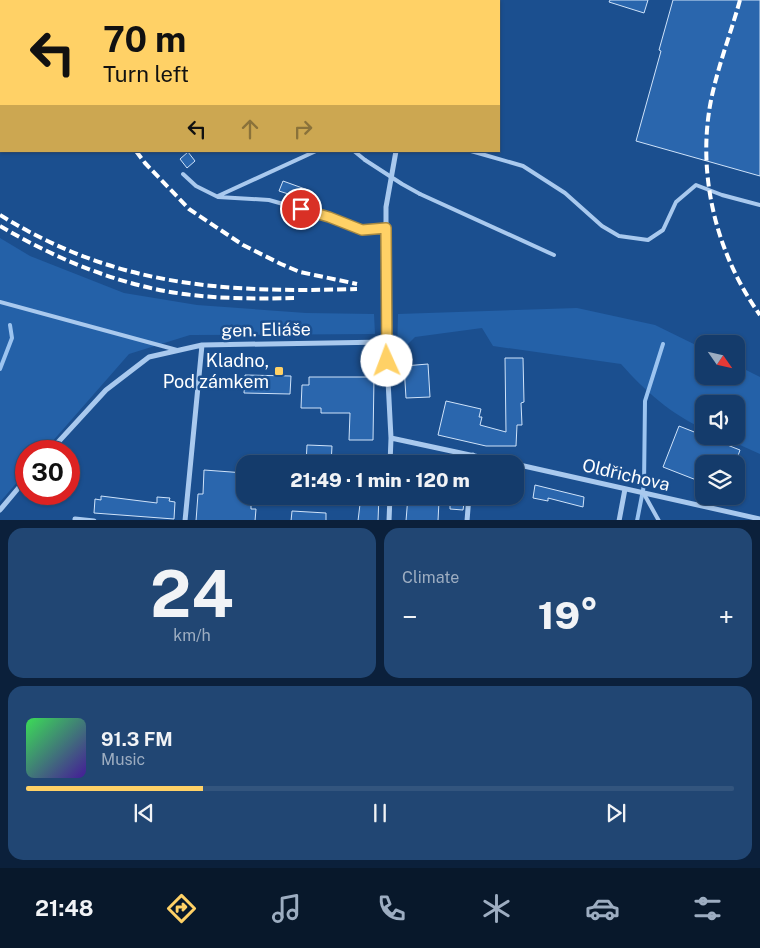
<!DOCTYPE html>
<meta charset="utf-8">
<style>
:root{--surface:#143b6b;--page:#214673;--text:#f1f3f6;--muted:#9dadc1;--line:#33557e;--accent:#ffd166}
body{margin:0;font-family:"Public Sans",sans-serif;background:var(--page);color:var(--text);height:100vh;display:flex;flex-direction:column;font-size:19px;white-space:nowrap}
*{box-sizing:border-box;margin:0}
p{font-size:16px;color:var(--muted)}
.icon{flex:none;width:28px;height:28px;fill:none;stroke:currentColor;stroke-width:2;stroke-linecap:round;stroke-linejoin:round}
.map{position:relative;height:520px;overflow:hidden}
.panel{display:flex;flex-direction:column;gap:8px;padding:8px;background:#0b203b;flex:1}
.panel>*{flex:none}
.top-card{position:absolute;left:0px;top:0px;width:500px;height:152px;box-shadow:0 1px 4px #0004,0 0 0 1px var(--line);background:#ffd166;color:#111;overflow:hidden}
.needle{width:32px;rotate:124deg}
.controls{position:absolute;left:695px;top:335px;display:grid;gap:10px}
.controls a{display:grid;place-items:center;width:50px;height:50px;border-radius:10px;background:var(--surface);box-shadow:0 1px 4px #0004,0 0 0 1px var(--line);font-size:25px}
.speed{position:absolute;left:15px;top:440px;display:flex;gap:10px;font-size:25px;font-weight:700;text-align:center}
.speed>*{display:grid;place-content:center;width:65px;height:65px;border-radius:50%;background:var(--surface);box-shadow:0 1px 4px #0004,0 0 0 1px var(--line);line-height:1}
.speed .limit{border:8px solid #d22;background:#fff;color:#111}
.pin{position:absolute;display:grid;place-items:center;width:42px;height:42px;color:#fff;margin:-21px;border:2px solid #fff;border-radius:50%;box-shadow:0 1px 5px #0007}
.me{position:absolute;width:55px;margin:-28px;rotate:358deg;stroke-linejoin:round;filter:drop-shadow(0 0 4px #0008)}
.turn{display:flex;align-items:center;gap:18px;height:105px;padding:0 20px;font-size:22px}
.turn .icon{width:65px;height:65px;stroke-width:2.5}
.turn b{display:block;font-size:35px;line-height:42px}
.lanes{display:flex;align-items:center;height:48px;padding:0 20px;background:#0003;justify-content:center;gap:25px;direction:ltr}
.lanes .off{opacity:.35}
.big{font-size:38px;font-weight:800;line-height:1.1}
.panel .widget{flex:1;display:flex;flex-direction:column;justify-content:center;gap:8px;min-width:0;padding:0 18px;border-radius:15px;background:var(--page)}
.panel .dial{align-items:center;gap:0}
.dial b{font-size:65px;line-height:1}
.song{display:flex;align-items:center;gap:15px}
.cover{width:60px;height:60px;border-radius:8px;background:linear-gradient(135deg,hsl(130 70% 55%),hsl(260 70% 35%))}
.played{height:5px;border-radius:2px;background:linear-gradient(90deg,var(--accent) 25%,var(--line) 25%)}
.keys{display:flex;justify-content:space-around;direction:ltr}
.heat{display:flex;justify-content:space-between;align-items:center;font-size:28px;direction:ltr}
.panel .tiles{flex:1;display:grid;gap:8px;grid-template-columns:1fr 1fr}
.widget:last-child{grid-column:span 2}
.trip{position:absolute;left:236px;top:455px;width:288px;height:50px;border-radius:15px;background:var(--surface);box-shadow:0 1px 4px #0004,0 0 0 1px var(--line);font-weight:800;line-height:50px;text-align:center}
.tab-bar{display:flex;height:80px;justify-content:space-around;align-items:center;background:#08182b;color:var(--muted)}
.tab-bar .icon{width:35px;height:35px}
.tab-bar .active{color:var(--accent)}
.tab-bar b{font-size:22px;color:var(--text)}
.map>svg:first-child{display:block}
.green{fill:#2461a8}
.lines{fill:none;stroke-linecap:round;stroke-linejoin:round}
.stream{stroke:#9cc4f0;stroke-width:4}
.building{fill:#2a66ad;stroke:#cfe3fa}
.service{stroke:#a9c9ee;stroke-width:4}
.minor{stroke:#a9c9ee;stroke-width:5}
.rail{stroke:#fff;stroke-width:4;stroke-dasharray:9 4;stroke-linecap:butt}
.service-bridge{stroke:#a9c9ee;stroke-width:4}
.route-casing{stroke:#a68842;stroke-width:12}
.route{stroke:#ffd166;stroke-width:9}
.poi-dot{fill:#ffd166;stroke:#1b4f8f;stroke-width:2}
.labels{text-anchor:middle;stroke-width:5;stroke-linejoin:round;paint-order:stroke}
.street-label{font-size:18px;fill:#fff;stroke:#1b4f8f}
.poi-label{font-size:18px;fill:#fff;stroke:#1b4f8f;text-anchor:end}
</style>
<div class="map">
<svg width="760" height="521" viewBox="0 0 760 521">
<rect width="100%" height="100%" fill="#1b4f8f"/>
<path class="green" d="M0,238L30,256L124,293L197,305L306,313L374,314L375,334L190,335L129,354L44,451H26V472L0,502Z
M577,308L655,325L704,349V376H736V365L760,377V454L720,436H736V404H704V429C672,415 644,390 621,364L493,346L482,328L415,337L397,355L398,314Z"/>
<g class="lines">
<path class="stream" d="M0,369L12,338L10,325
M637,521L644,485L645,401L663,344"/>
</g>
<path class="building" d="M610,0H648L644,13L609,2Z
M673,0H760V176L636,141L661,51L659,50Z
M188,152L195,161L187,168L180,159Z
M283,181L308,190L304,199L279,191Z
M505,358H523L524,402L521,403L522,425H517L516,446H486L438,435L446,401L481,409L479,417H482L480,425L506,432Z
M428,364L430,397L406,398L404,366Z
M245,375L291,376L290,394L244,393Z
M309,377H374L373,440H349L350,413H321V408H301L302,385H309Z
M679,426L740,450L735,464H704V483L663,467Z
M307,445L332,446L331,464H306Z
M204,470L245,473V503H251V509H256L255,521H196L198,494H203Z
M535,485L584,497L583,507L548,498V501L533,498Z
M101,496L157,503V497L170,498L169,501L175,502L174,519L94,513L95,499L101,500Z
M363,496H379L378,521H358L360,504H363Z
M408,496H423V500L439,501L438,521H406Z
M450,496H465L463,510L450,509Z
M292,511L326,513V521H291Z"/>
<g class="lines">
<path class="service" d="M354,151L365,160
M471,151L523,166L565,193L602,226L619,236L648,240L663,230L676,202L696,185L722,195L760,205
M183,174L196,186L218,197L269,200L329,217L362,230L386,227
M420,194L554,255
M218,196L316,151
M0,302L177,350
M644,494L659,521"/>
<path class="minor" d="M418,1V0
M391,438L512,464
M50,451L106,390L149,357L202,345L386,342
M390,464L391,438L386,342V207L396,151
M472,464L473,455
M515,464L760,519
M0,510L26,479
M75,519L94,521
M185,521L202,345
M389,521L390,496
M467,521L469,496
M619,521L625,489"/>
<path class="rail" d="M41,0V1
M50,0L51,1
M68,0V1
M740,0C732,29 721,58 714,87C694,165 714,251 760,315
M136,151L145,163L189,209L243,245L281,264L300,272L357,284
M0,215C117,287 224,293 357,289
M0,226C51,256 107,280 165,291C208,299 251,299 294,298"/>
<path class="service-bridge" d="M365,160L402,184L420,194"/>
</g>
<g class="lines">
<g class="route-casing">
<path id="route" d="M301,209L329,217L362,230L386,228L387,361"/>
</g>
<use href="#route" class="route"/>
</g>
<rect class="poi-dot" x="274" y="366" width="10" height="10" rx="2.5"/>
<g class="labels">
<g class="street-label">
<text transform="translate(266 330) rotate(-1)" y="6">gen. Eliáše</text>
<text transform="translate(626 475) rotate(13)" y="6">Oldřichova</text>
</g>
<g class="poi-label">
<text x="269" y="367">Kladno,<tspan x="269" dy="21">Pod zámkem</tspan></text>
</g>
</g>
</svg>
<div class="controls">
<a><svg class="needle" viewBox="-14 -14 28 28"><path d="M0-13l5 13h-10z" fill="#e53935"/><path d="M0 13l5-13h-10z" fill="#9dadc1"/></svg></a>
<a><svg class="icon" aria-label="sound" viewBox="0 0 24 24"><path d="M4 9h4l5-4v14l-5-4H4zM17 9q2 3 0 6"/></svg></a>
<a><svg class="icon" aria-label="layers" viewBox="0 0 24 24"><path d="M12 4l9 5-9 5-9-5zM3 14l9 5 9-5"/></svg></a>
</div>
<div class="speed"><div class="limit">30</div></div>
<div class="pin" style="left:301px;top:209px;background:#d93025"><svg class="icon" aria-label="arrive" viewBox="0 0 24 24"><path d="M6 21V4h12l-3 4 3 4H6"/></svg></div>
<svg class="me" style="left:387px;top:361px" viewBox="-20 -20 40 40"><circle r="19" fill="#fff"/><path d="M0-13L10 11 0 6-10 11z" fill="#ffd166"/></svg>
<div class="trip">21:49 · 1 min · 120 m</div>
<div class="top-card">
<div class="turn"><svg class="icon" aria-label="left" viewBox="0 0 24 24"><path d="M17 20v-9H6M10 6l-5 5 5 5"/></svg><div><b>70 m</b>Turn left</div></div>
<div class="lanes"><svg class="icon" aria-label="left" viewBox="0 0 24 24"><path d="M17 20v-9H6M10 6l-5 5 5 5"/></svg><svg class="icon off" aria-label="ahead" viewBox="0 0 24 24"><path d="M12 20V5M6 11l6-6 6 6"/></svg><svg class="icon off" aria-label="right" viewBox="0 0 24 24"><path d="M7 20v-9h11M14 6l5 5-5 5"/></svg></div>
</div>
</div>
<section class="panel">
<div class="tiles">
<div class="widget dial"><b>24</b><p>km/h</p></div>
<div class="widget"><p>Climate</p>
<div class="heat"><a>−</a><b class="big">19°</b><a>+</a></div>
</div>
<div class="widget">
<div class="song"><i class="cover"></i><div><b>91.3 FM</b><p>Music</p></div></div>
<div class="played"></div>
<div class="keys"><svg class="icon" aria-label="previous" viewBox="0 0 24 24"><path d="M18 5L8 12l10 7zM5 5v14"/></svg><svg class="icon" aria-label="pause" viewBox="0 0 24 24"><path d="M8 5v14M16 5v14"/></svg><svg class="icon" aria-label="next" viewBox="0 0 24 24"><path d="M6 5l10 7-10 7zM19 5v14"/></svg></div>
</div>
</div>
</section>
<nav class="tab-bar">
<b>21:48</b>
<svg class="icon active" aria-label="directions" viewBox="0 0 24 24"><path d="M12 3l9 9-9 9-9-9zM9 14v-3h6M13 9l2 2-2 2"/></svg>
<svg class="icon" aria-label="music" viewBox="0 0 24 24"><path d="M9 18V5l10-2v13"/><circle cx="6" cy="18" r="3"/><circle cx="16" cy="16" r="3"/></svg>
<svg class="icon" aria-label="phone" viewBox="0 0 24 24"><path d="M5 4h4l2 5-3 2q2 4 5 5l2-3 5 2v4C11 20 4 13 5 4z"/></svg>
<svg class="icon" aria-label="climate" viewBox="0 0 24 24"><path d="M12 3v18M4 7l16 10M4 17L20 7"/></svg>
<svg class="icon" aria-label="car" viewBox="0 0 24 24"><path d="M5 17H2v-5l4-1 3-4h7l3 4 3 1v5h-3M9 17h6M6 11h13"/><circle cx="7" cy="17" r="2"/><circle cx="17" cy="17" r="2"/></svg>
<svg class="icon" aria-label="filters" viewBox="0 0 24 24"><path d="M4 7h16M4 17h16"/><circle cx="9" cy="7" r="2"/><circle cx="15" cy="17" r="2"/></svg>
</nav>
